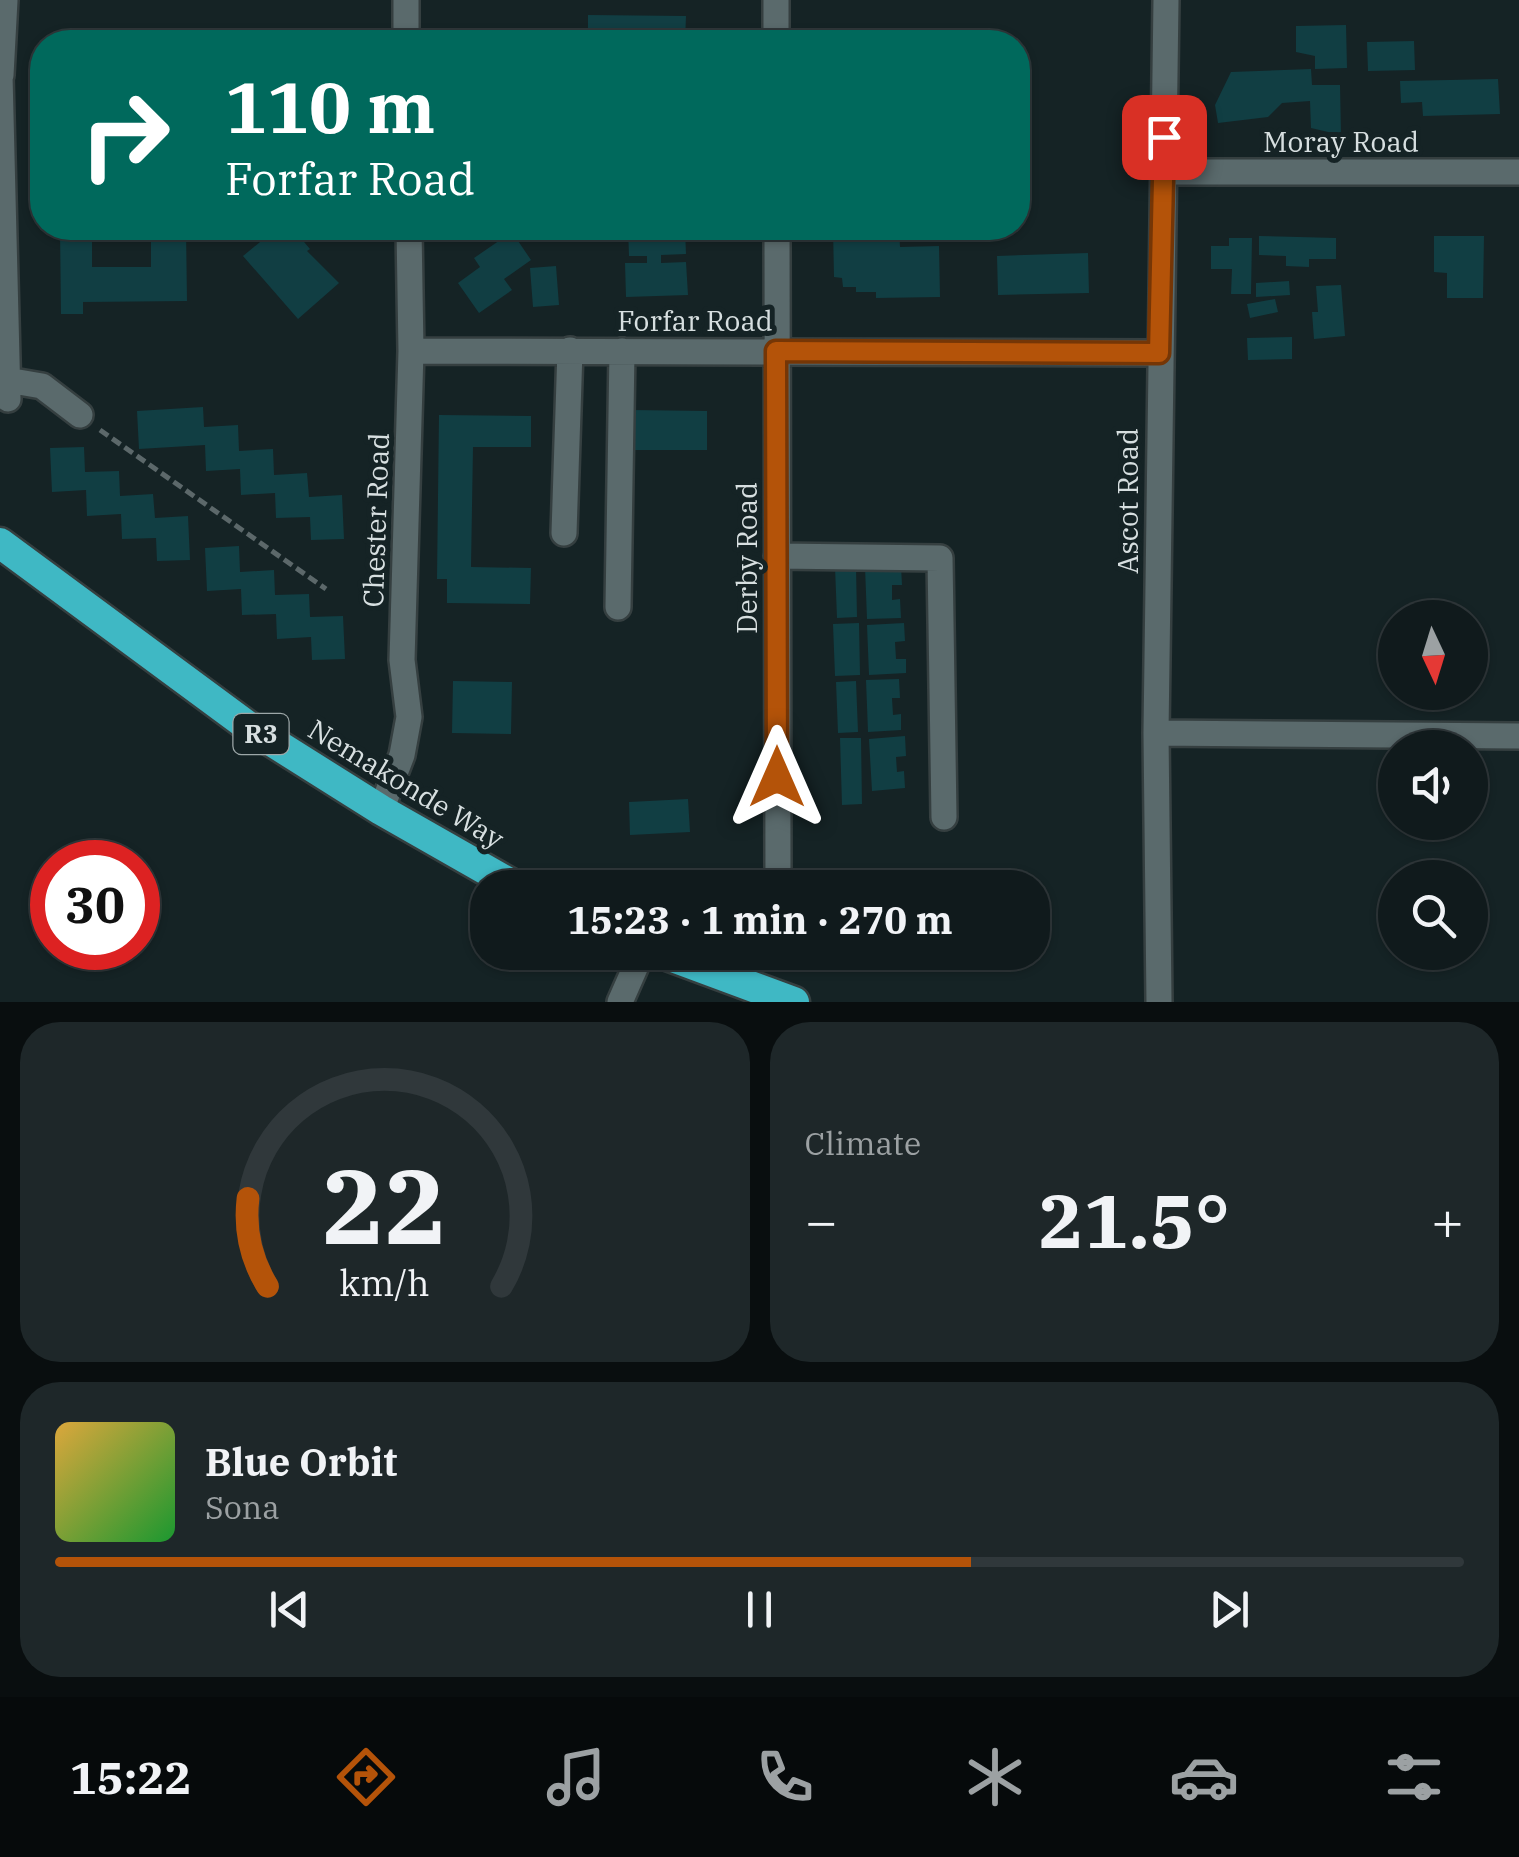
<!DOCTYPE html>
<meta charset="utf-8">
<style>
:root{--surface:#101a1c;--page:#1e2729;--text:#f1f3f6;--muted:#9ca1a3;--line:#30383b;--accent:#b45309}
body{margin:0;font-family:"IBM Plex Serif",serif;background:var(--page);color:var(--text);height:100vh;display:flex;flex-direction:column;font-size:38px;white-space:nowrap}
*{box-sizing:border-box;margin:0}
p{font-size:32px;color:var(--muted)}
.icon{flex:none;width:55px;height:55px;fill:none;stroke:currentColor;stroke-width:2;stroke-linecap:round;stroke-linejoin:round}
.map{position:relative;height:1002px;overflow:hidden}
.details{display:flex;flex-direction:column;gap:20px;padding:20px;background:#090e0f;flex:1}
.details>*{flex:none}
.guide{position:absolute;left:30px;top:30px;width:1000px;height:210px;border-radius:40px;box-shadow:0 2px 8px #0004,0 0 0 2px var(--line);background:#00695c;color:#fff;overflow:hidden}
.needle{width:65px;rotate:176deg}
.buttons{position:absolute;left:1378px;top:600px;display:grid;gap:20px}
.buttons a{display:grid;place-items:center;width:110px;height:110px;border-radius:50%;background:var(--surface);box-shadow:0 2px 8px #0004,0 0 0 2px var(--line);font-size:50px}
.speed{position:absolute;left:30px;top:840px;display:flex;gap:20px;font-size:50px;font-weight:700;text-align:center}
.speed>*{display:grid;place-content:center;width:130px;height:130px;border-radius:50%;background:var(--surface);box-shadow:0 2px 8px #0004,0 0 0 2px var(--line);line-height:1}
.speed .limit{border:15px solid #d22;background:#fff;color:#111}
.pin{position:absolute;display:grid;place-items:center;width:85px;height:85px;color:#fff;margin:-42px;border-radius:20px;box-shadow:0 5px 15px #0006}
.me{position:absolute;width:110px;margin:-55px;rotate:0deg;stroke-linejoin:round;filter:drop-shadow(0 0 8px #0008)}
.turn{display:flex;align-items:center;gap:35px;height:210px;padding:0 30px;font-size:45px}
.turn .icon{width:130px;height:130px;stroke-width:2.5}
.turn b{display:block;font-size:70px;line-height:85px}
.big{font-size:75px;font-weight:700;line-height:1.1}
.details .card{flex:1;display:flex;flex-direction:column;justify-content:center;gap:15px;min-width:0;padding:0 35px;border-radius:40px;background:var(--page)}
.details .dial{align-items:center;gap:0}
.dial svg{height:260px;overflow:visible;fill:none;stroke:var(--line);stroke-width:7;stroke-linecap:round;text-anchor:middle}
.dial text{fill:var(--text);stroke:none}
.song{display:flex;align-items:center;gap:30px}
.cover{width:120px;height:120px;border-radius:15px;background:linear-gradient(135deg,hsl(40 70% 55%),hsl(130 70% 35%))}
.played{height:10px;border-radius:5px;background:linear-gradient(90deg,var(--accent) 65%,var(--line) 65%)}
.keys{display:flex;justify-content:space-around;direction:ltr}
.heat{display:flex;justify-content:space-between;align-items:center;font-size:55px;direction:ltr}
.details .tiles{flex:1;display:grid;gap:20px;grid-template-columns:1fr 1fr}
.card:last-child{grid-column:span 2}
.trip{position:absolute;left:470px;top:870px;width:580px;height:100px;border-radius:40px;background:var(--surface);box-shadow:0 2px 8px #0004,0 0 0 2px var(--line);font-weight:700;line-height:100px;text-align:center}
.dock{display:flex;height:160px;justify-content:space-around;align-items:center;background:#060a0b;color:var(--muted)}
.dock .icon{width:70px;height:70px}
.dock .active{color:var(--accent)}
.dock b{font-size:45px;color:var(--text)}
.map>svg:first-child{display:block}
.building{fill:#113e43}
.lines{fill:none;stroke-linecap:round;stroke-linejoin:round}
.minor-casing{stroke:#353f40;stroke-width:30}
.highway-casing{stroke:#353f40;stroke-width:35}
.path{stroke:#5c686a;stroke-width:5;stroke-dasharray:10 5;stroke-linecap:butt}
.minor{stroke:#5a6a6c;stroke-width:25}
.highway{stroke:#3fb8c4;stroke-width:30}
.route-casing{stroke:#753606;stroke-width:25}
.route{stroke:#b45309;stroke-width:18}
.labels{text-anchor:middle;stroke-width:10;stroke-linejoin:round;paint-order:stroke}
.shield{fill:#152325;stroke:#9da7a8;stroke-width:2.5}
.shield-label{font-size:25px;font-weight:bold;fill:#d7dfe0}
.street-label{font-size:28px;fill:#d7dfe0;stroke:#152325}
</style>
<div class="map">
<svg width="1519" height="1002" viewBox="0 0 1519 1002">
<rect width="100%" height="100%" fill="#152325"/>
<path class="building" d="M588,15L686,16L685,42H638V33H620V42H588Z
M1346,25L1347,68L1315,69V56L1296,52V26Z
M333,31V42H287V32Z
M842,31H885V42H842Z
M1414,41L1415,70L1368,71L1367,42Z
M1311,69L1312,85H1340L1341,135L1311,128L1310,101L1282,103L1268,117L1218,123L1215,105L1231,72Z
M1498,79L1500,114L1423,116L1422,102L1401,103L1400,81Z
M60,228H92V267H151V228H186L187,301L83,302V314H61Z
M277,228H288L299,236L310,249L307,251L339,283L298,319L243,256Z
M628,228L685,229L686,254L661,255V263L686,262L688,295L626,297L625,263H647V256H629Z
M833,228H899L900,247L939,246L940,297L876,298V292H856V287H843L842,278L834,277Z
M512,232L531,260L504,279L512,290L479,313L458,283L480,267L474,258Z
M1259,236L1336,238V259H1309V267L1286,266V256L1259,255Z
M1434,236H1484L1483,298H1447V273L1434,272Z
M1229,238H1252L1251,294H1231L1232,269H1211V246H1229Z
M1088,253L1089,293L998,295L997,256Z
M556,266L559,305L533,307L530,268Z
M1289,281L1290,295L1256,297V283Z
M1341,285L1345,336L1314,339L1312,312H1318L1316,286Z
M1275,299L1278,312L1250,318L1247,304Z
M1292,337V359L1248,360L1247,338Z
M203,407L204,427L238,425L239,451L273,449L274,475L307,473L309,497L342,495L344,539L311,540L310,517L276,518L275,493L241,495L240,469L206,471L205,445L139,449L137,411Z
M631,410L707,411V450H630Z
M439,415L531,416V447H473L471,567L531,568L530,604L447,603V579H437Z
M84,447L85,472L119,471L120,496L153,494L155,518L188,516L190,560L157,561L156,538L122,539L121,514L87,516L86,490L52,492L50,448Z
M239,546L240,572L274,570L275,595L309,594L310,617L343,616L345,659L312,660L311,637L277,639L276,614L242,615L241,589L207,591L205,548Z
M901,566L902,585H892V600L900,599L901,618L867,619L865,567Z
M835,567H856L857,617L837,618Z
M859,623L860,675L835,676L833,624Z
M904,623L905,641L895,642L896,659H906V673L869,675L867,625Z
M899,679L900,698H892L893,715L901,714V730L868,732L866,680Z
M453,681L512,682L511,734L452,733Z
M856,681L858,732L838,733L836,682Z
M905,736L906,756L896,757L897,772L904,771L905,788L872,791L869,739Z
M840,738H861L862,804L842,805Z
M688,799L690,832L630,835L629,802Z"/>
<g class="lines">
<g class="minor-casing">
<path id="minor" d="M406,0V42
M776,0V42
M0,75L8,399
M1,75L5,0
M1163,172H1519
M777,228L778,888
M411,351L1159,353
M7,380L42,386L80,415
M564,533L570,350
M777,556L940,558L944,817
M618,607L622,351
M1156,733L1519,736
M381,810L402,755L409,717L402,660L411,351L409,228
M620,1002L642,952
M1159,1002L1156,733L1166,0"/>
</g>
<g class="highway-casing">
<path id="highway" d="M0,543L249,727L381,810L518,888
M659,952L794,1002"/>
</g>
<path class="path" d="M100,430L326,589"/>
<use href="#minor" class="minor"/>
<use href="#highway" class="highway"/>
</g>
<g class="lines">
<g class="route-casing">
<path id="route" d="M777,777L776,351L1159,353L1164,137"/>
</g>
<use href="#route" class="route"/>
</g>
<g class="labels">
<rect class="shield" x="233.5" y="714" width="55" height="40" rx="8"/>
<g class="shield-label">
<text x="261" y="743">R3</text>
</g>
<g class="street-label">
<text x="1341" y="152">Moray Road</text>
<text x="695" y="331">Forfar Road</text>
<text transform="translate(1128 501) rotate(-90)" y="10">Ascot Road</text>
<text transform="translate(376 520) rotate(-88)" y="10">Chester Road</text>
<text transform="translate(747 558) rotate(-90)" y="10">Derby Road</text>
<text transform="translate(406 784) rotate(31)" y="10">Nemakonde Way</text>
</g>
</g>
</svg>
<div class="buttons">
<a><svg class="needle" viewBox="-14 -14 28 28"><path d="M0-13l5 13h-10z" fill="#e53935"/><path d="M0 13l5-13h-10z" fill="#9ca1a3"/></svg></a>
<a><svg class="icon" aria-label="sound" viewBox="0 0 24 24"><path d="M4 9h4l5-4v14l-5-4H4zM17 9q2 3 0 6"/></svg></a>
<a><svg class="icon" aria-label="search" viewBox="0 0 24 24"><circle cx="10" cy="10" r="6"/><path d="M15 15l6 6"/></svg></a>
</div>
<div class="speed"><div class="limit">30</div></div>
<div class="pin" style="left:1164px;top:137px;background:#d93025"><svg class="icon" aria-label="arrive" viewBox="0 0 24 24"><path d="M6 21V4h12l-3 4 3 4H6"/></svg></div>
<svg class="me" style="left:777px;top:777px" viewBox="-20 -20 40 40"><path d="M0-17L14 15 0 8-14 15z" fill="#b45309" stroke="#fff" stroke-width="4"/></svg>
<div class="trip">15:23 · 1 min · 270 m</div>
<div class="guide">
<div class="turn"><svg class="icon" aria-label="right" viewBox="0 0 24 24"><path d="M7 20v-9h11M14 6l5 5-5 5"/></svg><div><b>110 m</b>Forfar Road</div></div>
</div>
</div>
<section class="details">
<div class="tiles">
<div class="card dial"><svg viewBox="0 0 100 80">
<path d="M14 69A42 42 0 1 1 86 69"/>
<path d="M14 69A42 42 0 0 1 8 42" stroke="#b45309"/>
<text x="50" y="56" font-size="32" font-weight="700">22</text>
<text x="50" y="72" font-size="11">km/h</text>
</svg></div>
<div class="card"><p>Climate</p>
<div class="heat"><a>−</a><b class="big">21.5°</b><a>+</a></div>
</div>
<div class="card">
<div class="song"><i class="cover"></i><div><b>Blue Orbit</b><p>Sona</p></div></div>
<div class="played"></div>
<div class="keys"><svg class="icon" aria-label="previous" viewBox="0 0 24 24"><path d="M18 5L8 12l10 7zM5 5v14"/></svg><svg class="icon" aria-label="pause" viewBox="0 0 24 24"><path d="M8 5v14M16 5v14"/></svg><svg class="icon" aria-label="next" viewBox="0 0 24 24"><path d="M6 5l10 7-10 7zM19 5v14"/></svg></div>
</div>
</div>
</section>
<nav class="dock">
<b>15:22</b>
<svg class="icon active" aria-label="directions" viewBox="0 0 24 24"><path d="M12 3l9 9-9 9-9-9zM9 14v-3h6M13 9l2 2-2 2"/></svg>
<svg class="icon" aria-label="music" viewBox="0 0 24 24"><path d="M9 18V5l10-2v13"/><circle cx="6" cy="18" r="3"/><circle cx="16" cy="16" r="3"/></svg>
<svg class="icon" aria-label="phone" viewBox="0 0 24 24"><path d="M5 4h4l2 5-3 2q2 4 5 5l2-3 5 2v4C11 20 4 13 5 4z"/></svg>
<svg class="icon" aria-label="climate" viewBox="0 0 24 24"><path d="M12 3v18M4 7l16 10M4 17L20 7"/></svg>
<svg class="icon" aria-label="car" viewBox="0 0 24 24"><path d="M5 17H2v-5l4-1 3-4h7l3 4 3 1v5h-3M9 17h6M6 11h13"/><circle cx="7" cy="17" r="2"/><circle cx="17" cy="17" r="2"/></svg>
<svg class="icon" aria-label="filters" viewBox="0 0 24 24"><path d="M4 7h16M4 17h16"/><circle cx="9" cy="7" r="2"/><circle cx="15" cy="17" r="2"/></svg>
</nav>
